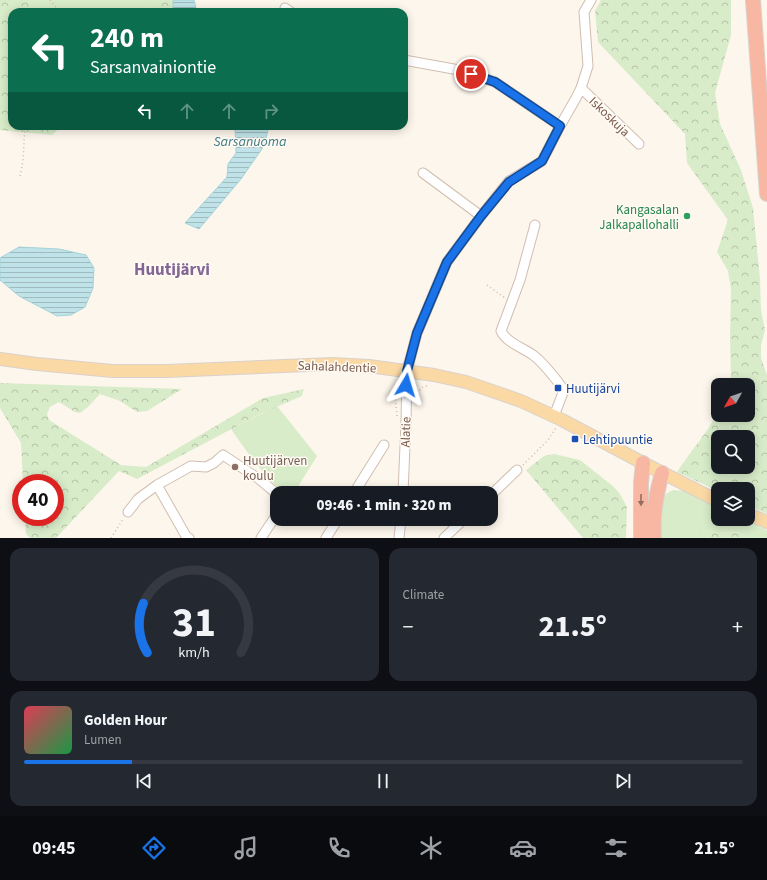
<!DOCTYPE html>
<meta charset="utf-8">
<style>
:root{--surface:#171b24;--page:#242831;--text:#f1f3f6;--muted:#9ea1a6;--line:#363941;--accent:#1a73e8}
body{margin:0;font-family:"Source Sans 3",sans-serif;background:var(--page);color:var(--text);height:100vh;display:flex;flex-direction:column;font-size:15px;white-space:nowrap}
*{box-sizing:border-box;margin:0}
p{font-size:13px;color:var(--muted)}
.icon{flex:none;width:22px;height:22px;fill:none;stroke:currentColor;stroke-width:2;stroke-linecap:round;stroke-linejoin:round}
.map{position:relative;height:538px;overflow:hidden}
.panel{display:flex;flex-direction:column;gap:10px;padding:10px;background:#0d0f14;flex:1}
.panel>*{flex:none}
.top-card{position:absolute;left:8px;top:8px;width:400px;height:122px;border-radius:12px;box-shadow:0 2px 10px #0003;background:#0b6e4f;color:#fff;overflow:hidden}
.needle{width:26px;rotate:230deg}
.controls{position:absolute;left:711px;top:378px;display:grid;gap:8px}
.controls a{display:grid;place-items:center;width:44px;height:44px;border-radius:8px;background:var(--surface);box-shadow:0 2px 10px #0003;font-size:20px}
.speed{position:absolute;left:12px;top:474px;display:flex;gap:8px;font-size:20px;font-weight:700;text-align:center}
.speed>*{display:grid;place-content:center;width:52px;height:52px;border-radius:50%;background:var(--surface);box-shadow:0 2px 10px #0003;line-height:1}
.speed .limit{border:6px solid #d22;background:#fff;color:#111}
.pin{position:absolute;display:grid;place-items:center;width:34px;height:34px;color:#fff;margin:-17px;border:2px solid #fff;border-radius:50%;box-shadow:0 1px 4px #0007}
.me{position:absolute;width:44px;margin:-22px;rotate:7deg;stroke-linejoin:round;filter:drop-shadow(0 0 3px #0008)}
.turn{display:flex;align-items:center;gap:14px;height:84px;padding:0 16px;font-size:18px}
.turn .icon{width:52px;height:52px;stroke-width:2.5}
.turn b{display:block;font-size:28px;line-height:34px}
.lanes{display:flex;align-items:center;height:38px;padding:0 16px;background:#0003;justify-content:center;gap:20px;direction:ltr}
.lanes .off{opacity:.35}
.big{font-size:30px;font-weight:800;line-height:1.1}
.panel .card{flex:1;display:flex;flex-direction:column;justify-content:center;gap:6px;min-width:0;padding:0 14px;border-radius:12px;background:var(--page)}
.panel .dial{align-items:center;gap:0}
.dial svg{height:104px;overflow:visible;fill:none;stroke:var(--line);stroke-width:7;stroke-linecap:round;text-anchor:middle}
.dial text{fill:var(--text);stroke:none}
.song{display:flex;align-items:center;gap:12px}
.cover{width:48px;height:48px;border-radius:6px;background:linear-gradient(135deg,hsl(350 70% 55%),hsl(140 70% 35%))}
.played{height:4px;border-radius:2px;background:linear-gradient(90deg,var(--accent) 15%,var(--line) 15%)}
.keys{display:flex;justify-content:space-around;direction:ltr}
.heat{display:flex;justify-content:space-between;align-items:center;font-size:22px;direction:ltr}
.panel .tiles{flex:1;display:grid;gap:10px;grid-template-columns:1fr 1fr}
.card:last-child{grid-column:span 2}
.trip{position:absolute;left:270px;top:486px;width:228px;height:40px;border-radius:12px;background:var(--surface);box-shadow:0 2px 10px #0003;font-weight:800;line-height:40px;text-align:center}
.dock{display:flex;height:64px;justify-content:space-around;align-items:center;background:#090b0e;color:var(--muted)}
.dock .icon{width:28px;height:28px}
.dock .selected{color:var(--accent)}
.dock b{font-size:18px;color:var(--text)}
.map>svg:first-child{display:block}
.green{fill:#d8ecc9}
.forest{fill:url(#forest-crowns);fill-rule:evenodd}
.water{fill:url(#water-rules);stroke:#a5d3da}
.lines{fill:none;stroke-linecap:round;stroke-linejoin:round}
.minor-casing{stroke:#d1beb0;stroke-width:11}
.major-casing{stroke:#dad1cd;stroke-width:14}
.highway-casing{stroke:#dad1cd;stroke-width:16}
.path{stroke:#d9b8a5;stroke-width:1.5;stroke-dasharray:1 3;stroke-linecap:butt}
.minor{stroke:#fff;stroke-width:9}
.major{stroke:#fbd9a5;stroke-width:12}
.highway{stroke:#f7b7a3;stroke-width:14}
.oneway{fill:#936e5e}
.route-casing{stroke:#114b97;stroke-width:10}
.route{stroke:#1a73e8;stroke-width:7}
.leisure-dot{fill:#2e9e5b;stroke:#fffaf3;stroke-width:1.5}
.transit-dot{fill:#1a4fb4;stroke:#fffaf3;stroke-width:1.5}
.education-dot{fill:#8d6e63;stroke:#fffaf3;stroke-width:1.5}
.labels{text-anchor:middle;stroke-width:3;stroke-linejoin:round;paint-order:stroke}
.street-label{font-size:13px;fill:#7a5c4d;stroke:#fffaf3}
.leisure-label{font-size:13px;fill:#27864d;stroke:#fffaf3;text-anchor:end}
.transit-label{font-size:13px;fill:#164399;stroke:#fffaf3;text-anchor:start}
.education-label{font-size:13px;fill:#785e54;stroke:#fffaf3;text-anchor:start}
.water-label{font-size:14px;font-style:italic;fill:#437c86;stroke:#fffaf3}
.district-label{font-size:17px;font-weight:bold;fill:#846695;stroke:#fffaf3}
</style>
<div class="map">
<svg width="767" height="538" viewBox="0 0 767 538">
<defs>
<pattern id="forest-crowns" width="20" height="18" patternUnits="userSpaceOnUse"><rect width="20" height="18" fill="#d8ecc9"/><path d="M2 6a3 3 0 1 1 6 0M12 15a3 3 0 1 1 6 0" fill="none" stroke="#b4c2a5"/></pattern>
<pattern id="water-rules" width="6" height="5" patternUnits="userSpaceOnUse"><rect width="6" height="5" fill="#bfe3e8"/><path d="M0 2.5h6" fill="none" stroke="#a0bbbe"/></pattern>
</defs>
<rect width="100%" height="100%" fill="#fdf6ec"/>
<path class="green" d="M29,0H157V2L144,12H33L30,8Z
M277,406L317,456L294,493H284C261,472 248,454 231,429Z
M673,490L684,491L718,507V519H744L767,530V538H748L739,532L717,533L708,530L703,533L704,538H657L662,496Z"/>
<path class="forest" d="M0,0H29L30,8L33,12H12V126H62L52,135L0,130Z
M157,0H173V12H144L157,2Z
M601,0H731V35L715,93L720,124L741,170L753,208L760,279L761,310L765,330L761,345V358L767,375V514L748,505V489H718V491L677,472C690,452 707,433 718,412V415H748V385H729L731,377L730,339L731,289L728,271L717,252L728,220L687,163L685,134L598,42L595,11ZM718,437H748V467H718Z
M0,383L182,389L147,411L137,412L120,401L100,394L88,407L80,413L75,412L59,402L50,407L47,414L49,420L121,465L146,467L263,398L304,389L302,396L260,414L137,479L119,471L56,538H30L26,534L25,517H55V483H23L21,443L0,408Z
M554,454L580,460L614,487L620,494L627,507L626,538H583L526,470L544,456Z
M705,529L717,533L739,532L748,538H704L703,533Z"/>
<path class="water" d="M173,0H194L197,12H173Z
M235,126H269L264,146L241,179L199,229L185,223L227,177L228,164L236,153Z
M19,247L59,249L86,255L94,268L93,288L85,307L71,315L57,316L19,296L0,280V258Z"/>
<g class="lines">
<g class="minor-casing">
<path id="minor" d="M285,8L291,12
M404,60L459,70L495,82L560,126
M581,88L639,144
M423,173L481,216
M535,225L520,280L501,331C507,343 522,347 533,355C545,364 555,378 564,390L554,416
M157,485L186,536L189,538
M354,493L384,445
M403,493L406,422L407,371L417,333L447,262L481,216L509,181L542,161L560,126L576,98L581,88L588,66L584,12L591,0
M491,495L517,470
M128,512L138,499L157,485L191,466L206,467L214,463L223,455L259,479L277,494
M261,538L277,514
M326,538L338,519
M399,538L401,519
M444,538L464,519"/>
</g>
<g class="major-casing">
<path id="major" d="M0,359L37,364L113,371H167L332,364L369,366L434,375L466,382L521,401L562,420L643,463L718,501
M748,514L767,522"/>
</g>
<g class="highway-casing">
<path id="highway" d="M753,0L767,194
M641,538V483L643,463
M654,538C652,515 656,495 662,473"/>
</g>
<path class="path" d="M50,0L60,12
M20,176L23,161L25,126
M487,285L505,298
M415,397L421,388L429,385
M397,416L394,385H397
M523,465L548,440L556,428
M111,538L123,519"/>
<use href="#minor" class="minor"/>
<use href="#major" class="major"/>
<use href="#highway" class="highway"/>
</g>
<defs><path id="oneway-solid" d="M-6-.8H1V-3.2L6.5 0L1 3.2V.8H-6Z"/></defs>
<use class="oneway" href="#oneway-solid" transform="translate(641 500) rotate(90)"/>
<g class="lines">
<g class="route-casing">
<path id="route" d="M406,385L407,371L417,333L447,262L481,216L509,182L542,161L560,126L495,82L471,74"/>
</g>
<use href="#route" class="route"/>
</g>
<circle class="leisure-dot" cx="687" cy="216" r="4"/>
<g class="transit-dot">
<rect x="554" y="384" width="8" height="8" rx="2"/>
<rect x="571" y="435" width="8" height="8" rx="2"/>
</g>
<circle class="education-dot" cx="235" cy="467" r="4"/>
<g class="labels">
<g class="street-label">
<text transform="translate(610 116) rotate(44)" y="5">Iskoskuja</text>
<text transform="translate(337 366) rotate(2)" y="5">Sahalahdentie</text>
<text transform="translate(405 432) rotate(-88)" y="5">Alatie</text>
</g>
<g class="leisure-label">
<text x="679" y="214">Kangasalan<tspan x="679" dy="15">Jalkapallohalli</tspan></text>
</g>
<g class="transit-label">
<text x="566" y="393">Huutijärvi</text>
<text x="583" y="444">Lehtipuuntie</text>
</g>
<g class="education-label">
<text x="243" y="465">Huutijärven<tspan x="243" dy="15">koulu</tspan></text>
</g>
<g class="water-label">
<text x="250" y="146">Sarsanuoma</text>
</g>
<g class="district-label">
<text x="172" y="275">Huutijärvi</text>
</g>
</g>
</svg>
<div class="controls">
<a><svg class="needle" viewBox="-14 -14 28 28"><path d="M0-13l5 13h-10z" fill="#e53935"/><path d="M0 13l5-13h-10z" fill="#9ea1a6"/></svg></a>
<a><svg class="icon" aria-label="search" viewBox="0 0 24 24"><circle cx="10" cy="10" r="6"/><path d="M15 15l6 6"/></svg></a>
<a><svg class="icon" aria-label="layers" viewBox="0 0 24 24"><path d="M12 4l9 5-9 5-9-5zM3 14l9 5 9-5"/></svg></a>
</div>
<div class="speed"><div class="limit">40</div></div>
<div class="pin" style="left:471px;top:74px;background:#d93025"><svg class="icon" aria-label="arrive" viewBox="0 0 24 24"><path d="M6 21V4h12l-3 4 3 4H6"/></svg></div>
<svg class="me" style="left:406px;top:385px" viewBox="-20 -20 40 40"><path d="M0-17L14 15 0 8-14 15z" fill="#1a73e8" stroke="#fff" stroke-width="4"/></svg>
<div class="trip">09:46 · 1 min · 320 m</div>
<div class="top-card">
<div class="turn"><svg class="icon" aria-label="left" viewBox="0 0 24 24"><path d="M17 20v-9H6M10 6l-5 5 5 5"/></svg><div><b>240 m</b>Sarsanvainiontie</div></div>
<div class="lanes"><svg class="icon" aria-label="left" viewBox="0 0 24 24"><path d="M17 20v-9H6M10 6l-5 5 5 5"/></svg><svg class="icon off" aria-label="ahead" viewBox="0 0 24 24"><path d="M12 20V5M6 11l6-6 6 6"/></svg><svg class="icon off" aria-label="ahead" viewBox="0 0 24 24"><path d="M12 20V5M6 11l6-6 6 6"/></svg><svg class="icon off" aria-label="right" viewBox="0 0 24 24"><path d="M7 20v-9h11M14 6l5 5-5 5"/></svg></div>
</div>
</div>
<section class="panel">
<div class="tiles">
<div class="card dial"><svg viewBox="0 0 100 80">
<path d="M14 69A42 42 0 1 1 86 69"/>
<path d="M14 69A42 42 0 0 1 11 31" stroke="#1a73e8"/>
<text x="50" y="56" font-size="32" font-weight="700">31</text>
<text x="50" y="72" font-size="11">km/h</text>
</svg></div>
<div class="card"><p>Climate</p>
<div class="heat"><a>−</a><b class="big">21.5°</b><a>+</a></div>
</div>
<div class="card">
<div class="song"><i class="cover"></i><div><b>Golden Hour</b><p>Lumen</p></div></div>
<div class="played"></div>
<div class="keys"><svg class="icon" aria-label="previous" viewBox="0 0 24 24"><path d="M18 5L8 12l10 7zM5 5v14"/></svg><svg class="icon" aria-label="pause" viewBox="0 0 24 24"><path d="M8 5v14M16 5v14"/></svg><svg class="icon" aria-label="next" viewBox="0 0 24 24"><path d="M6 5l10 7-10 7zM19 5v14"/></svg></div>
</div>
</div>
</section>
<nav class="dock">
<b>09:45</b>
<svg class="icon selected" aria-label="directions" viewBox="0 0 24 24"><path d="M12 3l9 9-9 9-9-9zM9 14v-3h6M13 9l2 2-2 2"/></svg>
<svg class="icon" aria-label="music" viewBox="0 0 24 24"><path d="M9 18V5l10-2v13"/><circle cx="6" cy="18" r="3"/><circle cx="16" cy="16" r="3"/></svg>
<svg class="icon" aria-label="phone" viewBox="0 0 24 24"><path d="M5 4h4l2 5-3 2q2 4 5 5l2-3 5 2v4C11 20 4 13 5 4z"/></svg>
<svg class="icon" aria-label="climate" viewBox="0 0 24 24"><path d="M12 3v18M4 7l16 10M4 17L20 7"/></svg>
<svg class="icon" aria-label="car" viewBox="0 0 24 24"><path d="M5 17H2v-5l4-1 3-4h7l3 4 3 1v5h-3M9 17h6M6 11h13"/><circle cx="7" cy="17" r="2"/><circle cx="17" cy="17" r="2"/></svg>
<svg class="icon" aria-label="filters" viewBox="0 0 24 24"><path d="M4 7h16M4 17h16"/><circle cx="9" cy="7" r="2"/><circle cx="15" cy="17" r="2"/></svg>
<b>21.5°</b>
</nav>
